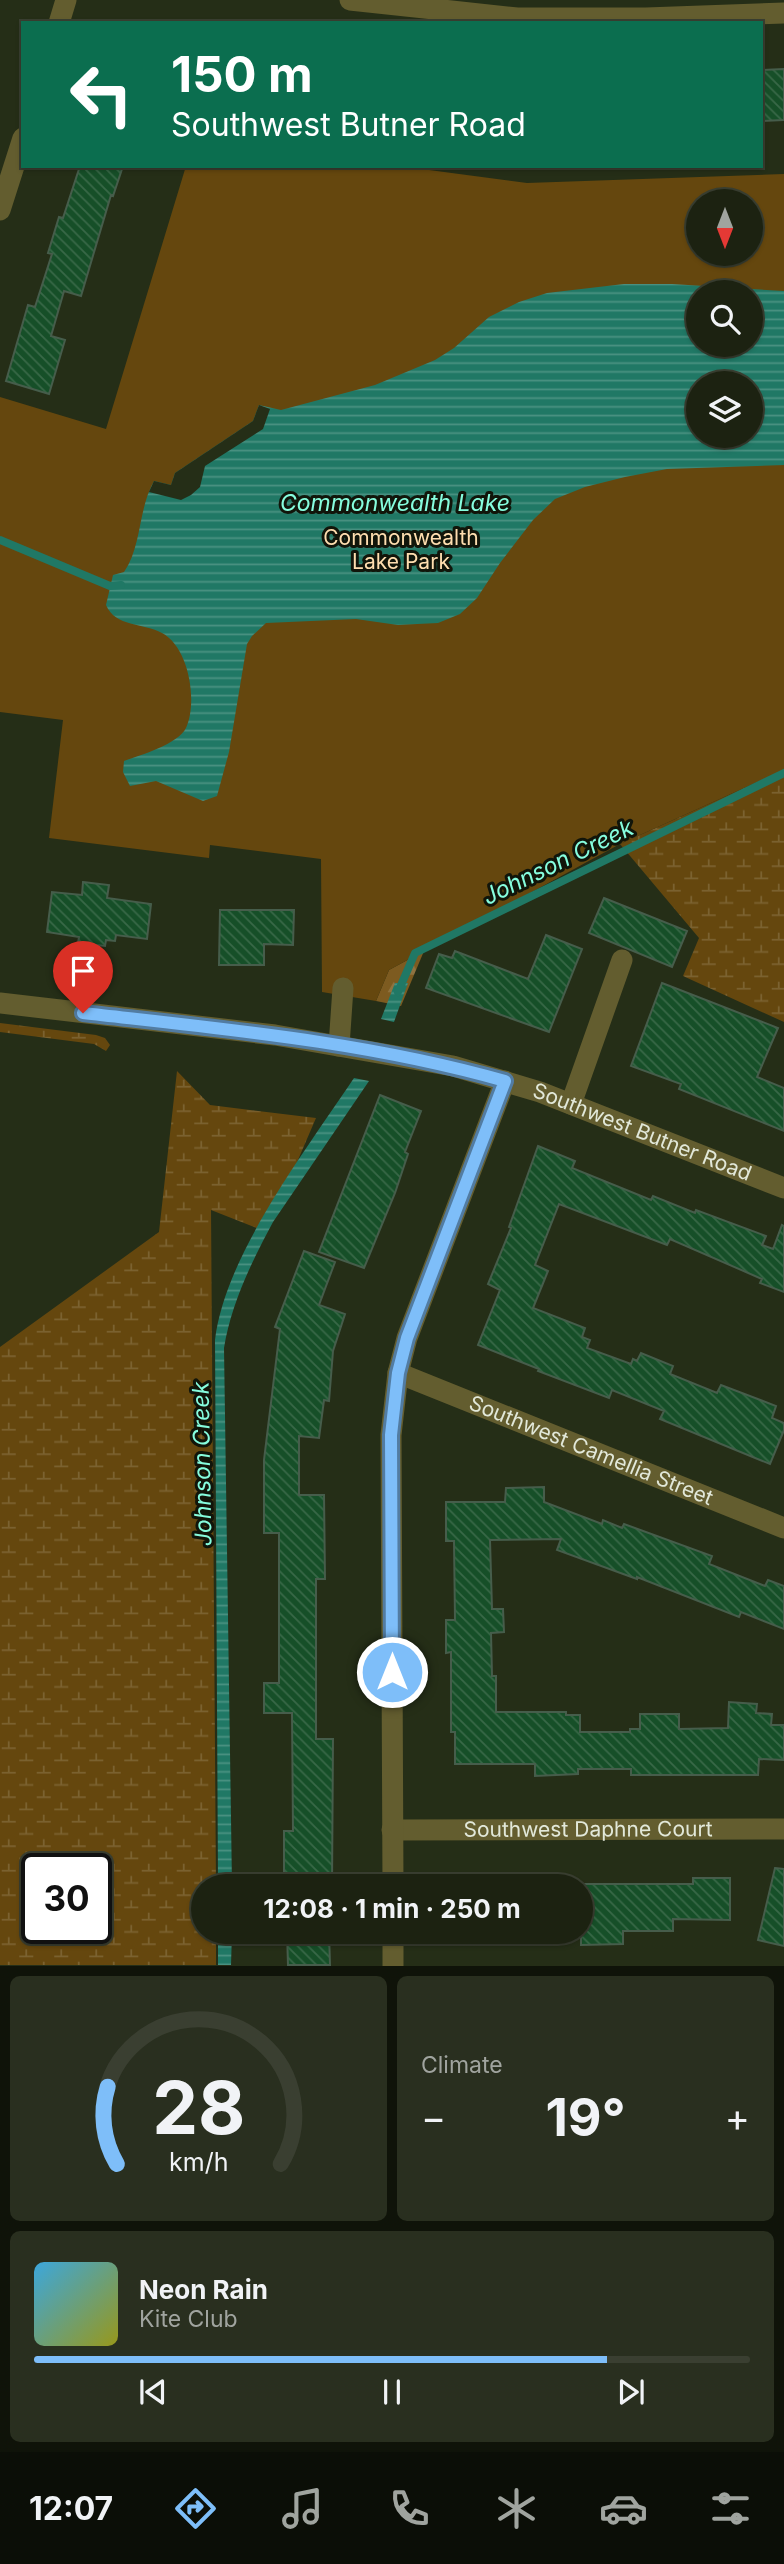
<!DOCTYPE html>
<meta charset="utf-8">
<style>
:root{--surface:#1c2211;--page:#292f1f;--text:#f1f3f6;--muted:#a0a49f;--line:#3a3f31;--accent:#7ebef9}
body{margin:0;font-family:Inter,sans-serif;background:var(--page);color:var(--text);height:100vh;display:flex;flex-direction:column;font-size:26px;white-space:nowrap}
*{box-sizing:border-box;margin:0}
p{font-size:23px;color:var(--muted)}
.icon{flex:none;width:38px;height:38px;fill:none;stroke:currentColor;stroke-width:2;stroke-linecap:round;stroke-linejoin:round}
.map{position:relative;height:1966px;overflow:hidden}
.panel{display:flex;flex-direction:column;gap:10px;padding:10px;background:#0f1309;flex:1}
.panel>*{flex:none}
.top-card{position:absolute;left:21px;top:21px;width:742px;height:147px;border-radius:0px;box-shadow:0 2px 5px #0004,0 0 0 2px var(--line);background:#0b6e4f;color:#fff;overflow:hidden}
.needle{width:46px;rotate:180deg}
.tools{position:absolute;left:686px;top:189px;display:grid;gap:14px}
.tools a{display:grid;place-items:center;width:77px;height:77px;border-radius:50%;background:var(--surface);box-shadow:0 2px 5px #0004,0 0 0 2px var(--line);font-size:35px}
.speed{position:absolute;left:21px;top:1853px;display:flex;gap:14px;font-size:35px;font-weight:700;text-align:center}
.speed>*{display:grid;place-content:center;width:91px;height:91px;border-radius:50%;background:var(--surface);box-shadow:0 2px 5px #0004,0 0 0 2px var(--line);line-height:1}
.speed .limit{border:4px solid #111;border-radius:10px;background:#fff;color:#111}
.pin{position:absolute;display:grid;place-items:center;width:60px;height:60px;color:#fff;margin:-72px -30px;border-radius:50% 50% 50% 0;rotate:-45deg;box-shadow:0 0 7px #0007}
.pin .icon{rotate:45deg}
.me{position:absolute;width:77px;margin:-38px;rotate:0deg;stroke-linejoin:round;filter:drop-shadow(0 0 5px #0008)}
.turn{display:flex;align-items:center;gap:24px;height:147px;padding:0 35px;font-size:32px}
.turn .icon{width:91px;height:91px;stroke-width:2.5}
.turn b{display:block;font-size:49px;line-height:60px}
.big{font-size:52px;font-weight:700;line-height:1.1}
.panel .widget{flex:1;display:flex;flex-direction:column;justify-content:center;gap:10px;min-width:0;padding:0 24px;border-radius:10px;background:var(--page)}
.panel .dial{align-items:center;gap:0}
.dial svg{height:182px;overflow:visible;fill:none;stroke:var(--line);stroke-width:7;stroke-linecap:round;text-anchor:middle}
.dial text{fill:var(--text);stroke:none}
.song{display:flex;align-items:center;gap:21px}
.cover{width:84px;height:84px;border-radius:10px;background:linear-gradient(135deg,hsl(200 70% 55%),hsl(60 70% 35%))}
.played{height:7px;border-radius:4px;background:linear-gradient(90deg,var(--accent) 80%,var(--line) 80%)}
.keys{display:flex;justify-content:space-around;direction:ltr}
.heat{display:flex;justify-content:space-between;align-items:center;font-size:38px;direction:ltr}
.panel .tiles{flex:1;display:grid;gap:10px;grid-template-columns:1fr 1fr}
.widget:last-child{grid-column:span 2}
.trip{position:absolute;left:191px;top:1874px;width:402px;height:70px;border-radius:35px;background:var(--surface);box-shadow:0 2px 5px #0004,0 0 0 2px var(--line);font-weight:700;line-height:70px;text-align:center}
.dock{display:flex;height:112px;justify-content:space-around;align-items:center;background:#0b0e07;color:var(--muted)}
.dock .icon{width:49px;height:49px}
.dock .selected{color:var(--accent)}
.dock b{font-size:32px;color:var(--text)}
.map>svg:first-child{display:block}
.forest{fill:url(#forest-firs)}
.wetland{fill:url(#wetland-marsh);fill-rule:evenodd}
.park{fill:#65470e;fill-rule:evenodd}
.water{fill:url(#water-rules);fill-rule:evenodd}
.pier{fill:#252e17}
.lines{fill:none;stroke-linecap:round;stroke-linejoin:round}
.stream{stroke:#207865;stroke-width:8}
.building{fill:url(#building-back-hatch);stroke:#465d4b;stroke-width:2}
.minor{stroke:#635d2f;stroke-width:21}
.route-casing{stroke:#527ca2;stroke-width:18}
.route{stroke:#7ebef9;stroke-width:12}
.labels{text-anchor:middle;stroke-width:6;stroke-linejoin:round;paint-order:stroke}
.park-label{font-size:21px;fill:#fedeaf;stroke:#11150a}
.street-label{font-size:21px;fill:#e2e8d9;stroke:#11150a}
.water-label{font-size:23px;font-style:italic;fill:#86fdde;stroke:#11150a}
</style>
<div class="map">
<svg width="784" height="1966" viewBox="0 0 784 1966">
<defs>
<pattern id="forest-firs" width="22" height="20" patternUnits="userSpaceOnUse" patternTransform="scale(1.75)"><rect width="22" height="20" fill="#7d5b20"/><path d="M5 1l3.5 6h-7zM16 11l3.5 6h-7z" fill="#8f7340"/></pattern>
<pattern id="wetland-marsh" width="20" height="14" patternUnits="userSpaceOnUse" patternTransform="scale(1.75)"><rect width="20" height="14" fill="#65470e"/><path d="M1 5h8M5 5V1M11 12h8M15 12V8" fill="none" stroke="#7b6230"/></pattern>
<pattern id="water-rules" width="6" height="5" patternUnits="userSpaceOnUse" patternTransform="scale(1.75)"><rect width="6" height="5" fill="#207865"/><path d="M0 2.5h6" fill="none" stroke="#4b9282"/></pattern>
<pattern id="building-back-hatch" width="6" height="6" patternUnits="userSpaceOnUse" patternTransform="scale(1.75)"><rect width="6" height="6" fill="#164f28"/><path d="M-1 5l2 2M0 0l6 6M5-1l2 2" fill="none" stroke="#386847"/></pattern>
</defs>
<rect width="100%" height="100%" fill="#252e17"/>
<path class="forest" d="M424,951L401,1006L376,1001L389,970Z"/>
<path class="wetland" d="M784,770V1022L683,976L699,938L620,844Z
M0,1023L96,1035L105,1038L110,1045L106,1051L94,1044L0,1032Z
M177,1071L210,1105L316,1118L267,1232L211,1210L216,1886H203V1932H216V1965H0V1347L159,1232ZM37,1869H96V1928H37Z"/>
<path class="park" d="M186,166H399L527,183L784,174V770L620,844L389,970L376,1001L322,992L321,859L210,845L209,858L49,838L63,720L0,712V397L106,429ZM698,201H751V254H698ZM698,292H751V345H698ZM698,383H751V436H698Z"/>
<path class="water" d="M624,284H672L784,291V465L667,469L625,477L585,487L555,499L533,520L500,563L477,598L460,614L438,623L417,624L398,625L356,619L266,623L252,636L247,644L229,752L217,796L203,801L156,781L130,786L123,772L124,761C141,755 178,744 186,728C198,702 189,647 162,633C144,623 115,627 106,605L113,575L124,572C142,546 138,509 154,481L171,485L175,473L253,421L259,405L281,410L375,385L435,360L454,348L489,317L519,302L547,293ZM698,292H751V345H698ZM698,383H751V436H698Z
M395,983H408L394,1022L381,1019Z
M354,1078L369,1081L273,1222C252,1261 231,1304 224,1348L232,1886H218L215,1340C225,1255 306,1150 354,1078Z
M218,1932H232L231,1965H218Z"/>
<path class="pier" d="M259,405L270,409L263,429L205,466L200,487L191,495L181,500L149,492L154,481L171,485L175,473L253,421Z"/>
<g class="lines">
<path class="stream" d="M0,540L110,586L121,585
M398,992L415,953L784,773"/>
</g>
<path class="building" d="M784,69V120L761,121V70Z
M80,166H123L113,196L111,195L81,296L64,291L51,336L65,340L49,394L6,381L28,305L35,307L52,254L48,253L59,217L63,218Z
M83,882L109,885L107,898L151,904L147,939L116,935L115,941L106,940L105,946L78,943L79,937L47,932L52,892L82,895Z
M604,898L687,931L672,967L589,933Z
M220,910H294L293,945L264,944V965H219Z
M546,935L582,949L549,1032L426,988L439,954L452,958L455,951L528,979Z
M662,983L778,1028L757,1077L784,1088V1131L679,1089L681,1084L631,1066Z
M380,1095L421,1111L405,1152L408,1154L395,1193L364,1268L319,1252Z
M538,1146L575,1161L572,1168L651,1200L653,1196L695,1213L696,1210L766,1236L762,1245L773,1249L782,1225L784,1226V1292L760,1283L762,1279L670,1239L667,1245L559,1204L535,1265L548,1271L533,1308L585,1328L582,1337L590,1340L587,1348L631,1364L633,1359L637,1361L641,1353L673,1366L670,1374L717,1393L721,1385L776,1406L772,1418L784,1423V1430L770,1464L660,1419L664,1411L612,1390L609,1398L538,1371L539,1369L478,1345L500,1290L488,1284L511,1228L509,1227Z
M304,1251L335,1262L319,1305L345,1314L333,1351L329,1401L324,1400L319,1438L299,1436V1495H324L325,1579H316V1739H333L332,1886H284V1831H293L292,1713H264V1683H279V1533H264V1460L280,1329L275,1327Z
M544,1487V1502L602,1524L603,1520L622,1528L624,1524L712,1556L709,1564L765,1586L768,1580L784,1586V1629L741,1612L739,1617L637,1577V1579L557,1550L561,1539L490,1540L492,1609H503L504,1632L491,1633L492,1676H496V1712H566V1715H580V1732H630V1729H640V1714H679V1729L728,1728L729,1702L757,1704L756,1713L772,1714L771,1725H784V1760L759,1759L758,1775H631V1769H578V1774L535,1776V1764H455V1732H451V1652L446,1653V1620H455L454,1541H446V1502H505L506,1488Z
M775,1868L784,1869V1946L758,1940Z
M693,1878H730V1920L673,1919V1931H623V1944L581,1945V1884H693Z
M287,1932H329L330,1965H288Z"/>
<g class="lines">
<g class="minor">
<path d="M350,0L517,18H646L784,13"/>
<path d="M59,23L66,0"/>
<path d="M0,210L23,138"/>
<path id="s1" d="M0,1003L275,1035L453,1066L540,1092L784,1188"/>
<path d="M339,1046L343,988"/>
<path d="M571,1104L622,960"/>
<path id="s2" d="M398,1373L784,1528"/>
<path id="s3" d="M392,1830L784,1829"/>
<path d="M393,1886L391,1435L398,1373L407,1338L505,1081"/>
<path d="M393,1932V1966"/>
</g>
</g>
<g class="lines">
<g class="route-casing">
<path id="route" d="M83,1013C224,1029 368,1042 505,1081L407,1338L398,1373L391,1435L392,1672"/>
</g>
<use href="#route" class="route"/>
</g>
<g class="labels">
<g class="park-label">
<text x="401" y="545">Commonwealth<tspan x="401" dy="24">Lake Park</tspan></text>
</g>
<g class="street-label">
<text dy="7" stroke="none"><textPath href="#s1" startOffset="658">Southwest Butner Road</textPath></text>
<text dy="7" stroke="none"><textPath href="#s2" startOffset="208">Southwest Camellia Street</textPath></text>
<text dy="7" stroke="none"><textPath href="#s3" startOffset="196">Southwest Daphne Court</textPath></text>
</g>
<g class="water-label">
<text x="395" y="511">Commonwealth Lake</text>
<text transform="translate(558 862) rotate(-26)" y="8">Johnson Creek</text>
<text transform="translate(202 1464) rotate(-91)" y="8">Johnson Creek</text>
</g>
</g>
</svg>
<div class="tools">
<a><svg class="needle" viewBox="-14 -14 28 28"><path d="M0-13l5 13h-10z" fill="#e53935"/><path d="M0 13l5-13h-10z" fill="#a0a49f"/></svg></a>
<a><svg class="icon" aria-label="search" viewBox="0 0 24 24"><circle cx="10" cy="10" r="6"/><path d="M15 15l6 6"/></svg></a>
<a><svg class="icon" aria-label="layers" viewBox="0 0 24 24"><path d="M12 4l9 5-9 5-9-5zM3 14l9 5 9-5"/></svg></a>
</div>
<div class="speed"><div class="limit">30</div></div>
<div class="pin" style="left:83px;top:1013px;background:#d93025"><svg class="icon" aria-label="arrive" viewBox="0 0 24 24"><path d="M6 21V4h12l-3 4 3 4H6"/></svg></div>
<svg class="me" style="left:392px;top:1672px" viewBox="-20 -20 40 40"><circle r="17" fill="#7ebef9" stroke="#fff" stroke-width="3"/><path d="M0-11L8 9 0 5-8 9z" fill="#fff"/></svg>
<div class="trip">12:08 · 1 min · 250 m</div>
<div class="top-card">
<div class="turn"><svg class="icon" aria-label="left" viewBox="0 0 24 24"><path d="M17 20v-9H6M10 6l-5 5 5 5"/></svg><div><b>150 m</b>Southwest Butner Road</div></div>
</div>
</div>
<section class="panel">
<div class="tiles">
<div class="widget dial"><svg viewBox="0 0 100 80">
<path d="M14 69A42 42 0 1 1 86 69"/>
<path d="M14 69A42 42 0 0 1 10 35" stroke="#7ebef9"/>
<text x="50" y="56" font-size="32" font-weight="700">28</text>
<text x="50" y="72" font-size="11">km/h</text>
</svg></div>
<div class="widget"><p>Climate</p>
<div class="heat"><a>−</a><b class="big">19°</b><a>+</a></div>
</div>
<div class="widget">
<div class="song"><i class="cover"></i><div><b>Neon Rain</b><p>Kite Club</p></div></div>
<div class="played"></div>
<div class="keys"><svg class="icon" aria-label="previous" viewBox="0 0 24 24"><path d="M18 5L8 12l10 7zM5 5v14"/></svg><svg class="icon" aria-label="pause" viewBox="0 0 24 24"><path d="M8 5v14M16 5v14"/></svg><svg class="icon" aria-label="next" viewBox="0 0 24 24"><path d="M6 5l10 7-10 7zM19 5v14"/></svg></div>
</div>
</div>
</section>
<nav class="dock">
<b>12:07</b>
<svg class="icon selected" aria-label="directions" viewBox="0 0 24 24"><path d="M12 3l9 9-9 9-9-9zM9 14v-3h6M13 9l2 2-2 2"/></svg>
<svg class="icon" aria-label="music" viewBox="0 0 24 24"><path d="M9 18V5l10-2v13"/><circle cx="6" cy="18" r="3"/><circle cx="16" cy="16" r="3"/></svg>
<svg class="icon" aria-label="phone" viewBox="0 0 24 24"><path d="M5 4h4l2 5-3 2q2 4 5 5l2-3 5 2v4C11 20 4 13 5 4z"/></svg>
<svg class="icon" aria-label="climate" viewBox="0 0 24 24"><path d="M12 3v18M4 7l16 10M4 17L20 7"/></svg>
<svg class="icon" aria-label="car" viewBox="0 0 24 24"><path d="M5 17H2v-5l4-1 3-4h7l3 4 3 1v5h-3M9 17h6M6 11h13"/><circle cx="7" cy="17" r="2"/><circle cx="17" cy="17" r="2"/></svg>
<svg class="icon" aria-label="filters" viewBox="0 0 24 24"><path d="M4 7h16M4 17h16"/><circle cx="9" cy="7" r="2"/><circle cx="15" cy="17" r="2"/></svg>
</nav>
